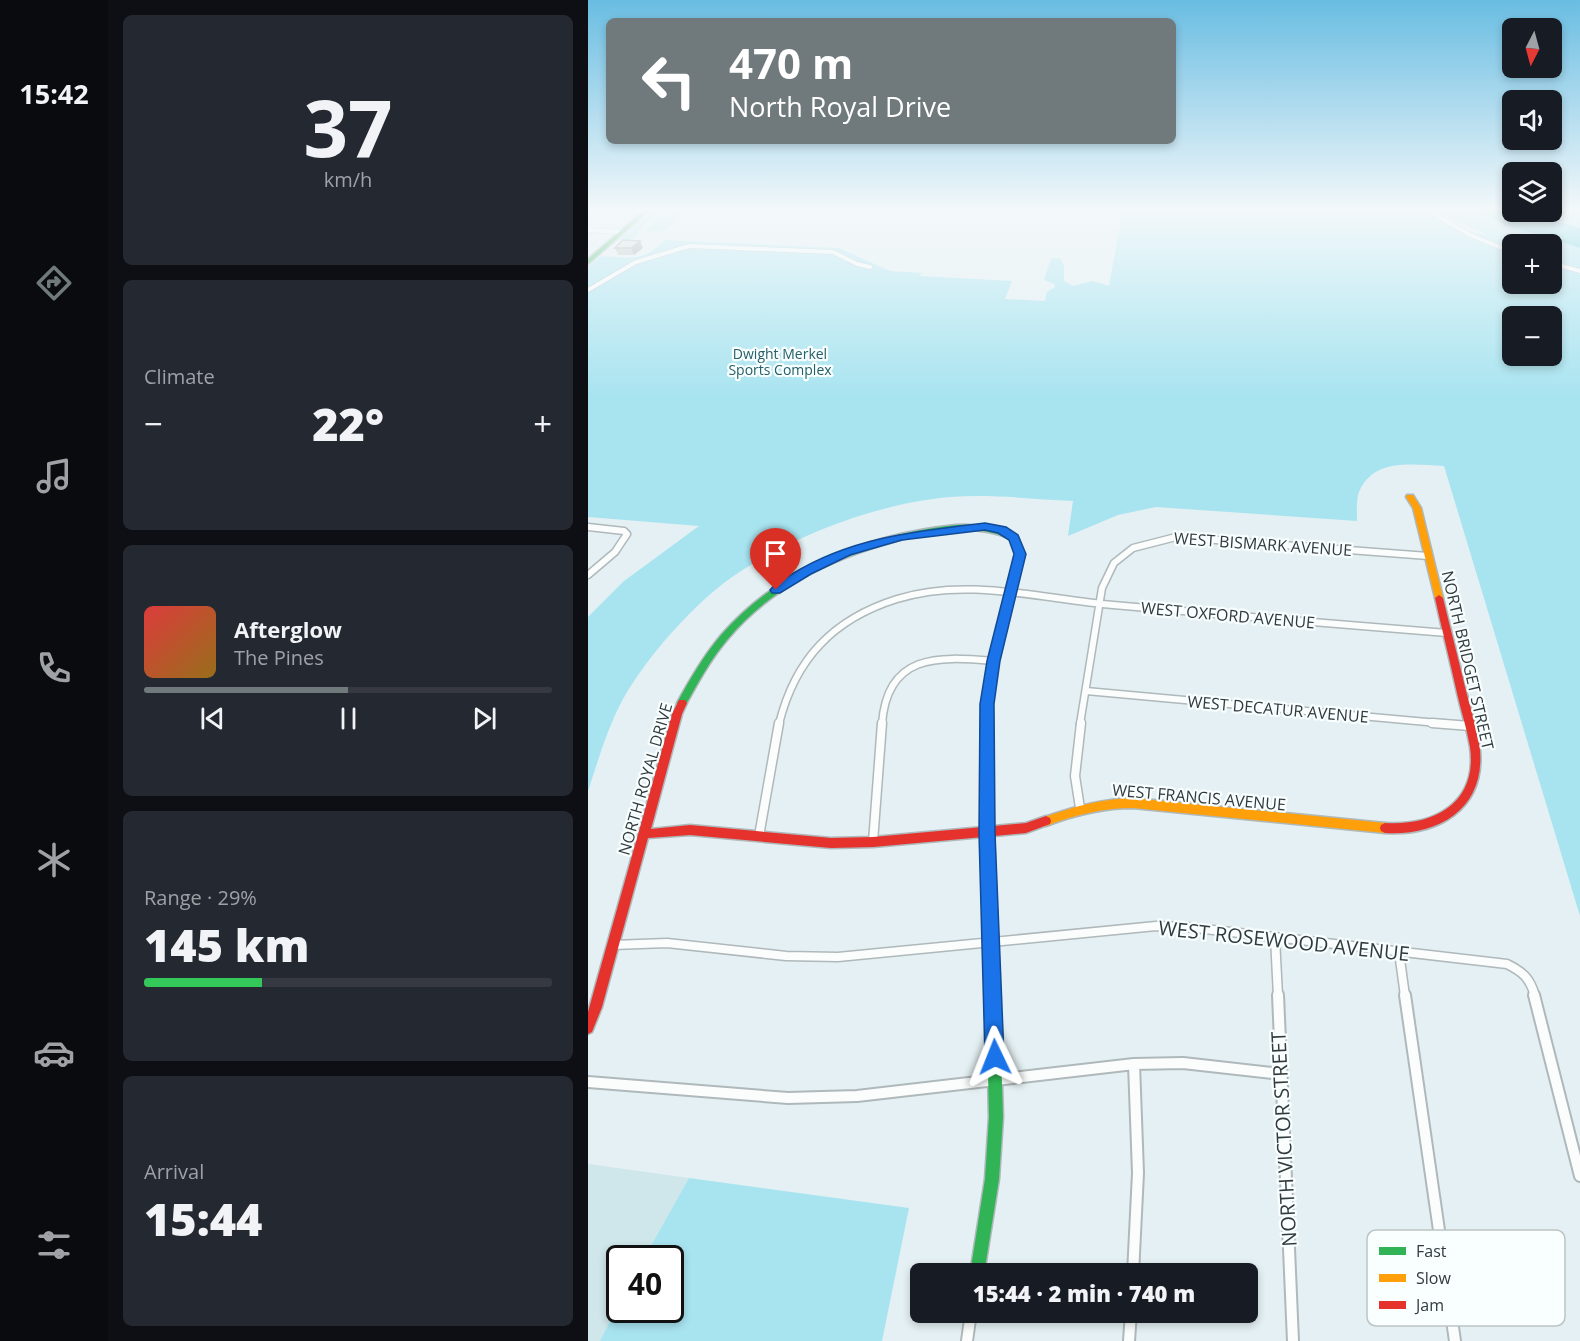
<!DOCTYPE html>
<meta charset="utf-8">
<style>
:root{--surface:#171b24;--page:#242831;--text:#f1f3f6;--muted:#9ea1a6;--line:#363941;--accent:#707a7c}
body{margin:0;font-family:"Open Sans",sans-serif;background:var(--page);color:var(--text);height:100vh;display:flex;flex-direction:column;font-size:22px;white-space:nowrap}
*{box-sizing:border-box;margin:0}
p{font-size:20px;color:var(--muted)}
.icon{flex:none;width:33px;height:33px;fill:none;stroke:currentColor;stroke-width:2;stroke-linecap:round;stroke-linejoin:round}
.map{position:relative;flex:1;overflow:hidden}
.sheet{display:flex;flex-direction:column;gap:15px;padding:15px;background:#0d0f14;width:480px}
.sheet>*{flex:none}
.banner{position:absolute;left:18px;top:18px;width:570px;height:126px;border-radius:9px;box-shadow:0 3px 9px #0003;background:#707a7c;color:#fff;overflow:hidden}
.needle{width:39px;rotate:186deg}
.tools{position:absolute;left:914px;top:18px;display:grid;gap:12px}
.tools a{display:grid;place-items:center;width:60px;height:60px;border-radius:9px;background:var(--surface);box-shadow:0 3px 9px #0003;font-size:30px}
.speed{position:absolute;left:18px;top:1245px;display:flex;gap:12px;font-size:30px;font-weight:700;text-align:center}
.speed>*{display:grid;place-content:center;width:78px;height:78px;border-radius:50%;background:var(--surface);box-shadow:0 3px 9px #0003;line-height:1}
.speed .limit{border:3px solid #111;border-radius:9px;background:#fff;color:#111}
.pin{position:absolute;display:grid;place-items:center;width:51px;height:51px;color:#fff;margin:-62px -26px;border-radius:50% 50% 50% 0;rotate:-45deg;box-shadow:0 0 6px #0007}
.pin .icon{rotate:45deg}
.me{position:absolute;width:66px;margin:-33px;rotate:358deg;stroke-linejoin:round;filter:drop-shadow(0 0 4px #0008)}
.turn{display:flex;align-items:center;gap:21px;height:126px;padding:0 24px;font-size:27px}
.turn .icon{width:78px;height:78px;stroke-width:2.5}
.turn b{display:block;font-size:42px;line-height:51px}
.big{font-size:45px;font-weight:800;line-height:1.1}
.sheet .widget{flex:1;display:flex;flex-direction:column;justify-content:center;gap:9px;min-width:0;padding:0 21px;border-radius:9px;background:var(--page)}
.sheet .dial{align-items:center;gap:0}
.dial b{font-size:78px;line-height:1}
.song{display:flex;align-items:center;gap:18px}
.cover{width:72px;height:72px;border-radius:9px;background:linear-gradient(135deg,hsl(0 70% 55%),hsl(40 70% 35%))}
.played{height:6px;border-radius:3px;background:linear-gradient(90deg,var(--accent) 50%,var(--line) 50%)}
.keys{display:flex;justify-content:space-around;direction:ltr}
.heat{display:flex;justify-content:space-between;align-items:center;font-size:33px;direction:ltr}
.charge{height:9px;border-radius:4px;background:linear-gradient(90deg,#34c759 29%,var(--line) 0)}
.trip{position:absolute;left:322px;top:1263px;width:348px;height:60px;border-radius:9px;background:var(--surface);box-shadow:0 3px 9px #0003;font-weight:800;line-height:60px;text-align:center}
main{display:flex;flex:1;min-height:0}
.tab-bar{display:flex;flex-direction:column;width:108px;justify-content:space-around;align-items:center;background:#090b0e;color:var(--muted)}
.tab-bar .icon{width:42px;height:42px}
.tab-bar .selected{color:var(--accent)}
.tab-bar b{font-size:27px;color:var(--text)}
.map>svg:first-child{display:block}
.built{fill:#cfe6ea}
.green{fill:#a8e4f0;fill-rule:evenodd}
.water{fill:#4acada}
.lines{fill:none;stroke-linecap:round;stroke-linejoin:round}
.street-far3-casing{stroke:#afb8ba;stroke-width:5}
.street-far2-casing{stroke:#afb8ba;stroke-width:9}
.street-far1-casing{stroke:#afb8ba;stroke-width:11}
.street-casing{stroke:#afb8ba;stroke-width:14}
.fast-casing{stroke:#afb8ba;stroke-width:3}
.slow-casing{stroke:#afb8ba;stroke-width:3}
.jam-casing{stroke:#afb8ba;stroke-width:3}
.street-far3{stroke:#fbfdfd;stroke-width:4}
.street-far2{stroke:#fbfdfd;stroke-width:6}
.street-far1{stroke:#fbfdfd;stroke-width:8}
.street{stroke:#fbfdfd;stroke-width:10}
.fast{fill:#30b455;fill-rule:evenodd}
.slow{fill:#ff9f0a;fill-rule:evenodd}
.jam{fill:#e5322d;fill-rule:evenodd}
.wall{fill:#b6bab8}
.shaded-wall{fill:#949796}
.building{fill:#d4d8d6;stroke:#949796;stroke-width:1.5}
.route{fill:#1a73e8;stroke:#114b97;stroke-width:1.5}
.labels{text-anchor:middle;stroke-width:4.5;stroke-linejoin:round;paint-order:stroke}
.far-park-label{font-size:14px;fill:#255f69;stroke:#f9feff}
.street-label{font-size:16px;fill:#313a3c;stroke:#f9feff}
.near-street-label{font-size:20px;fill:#313a3c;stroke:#f9feff}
.key{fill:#f9feff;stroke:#bdc3c4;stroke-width:1.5}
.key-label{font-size:16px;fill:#313a3c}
</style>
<main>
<nav class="tab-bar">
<b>15:42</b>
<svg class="icon selected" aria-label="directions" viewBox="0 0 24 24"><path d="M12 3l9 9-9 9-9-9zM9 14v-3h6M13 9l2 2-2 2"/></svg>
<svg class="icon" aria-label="music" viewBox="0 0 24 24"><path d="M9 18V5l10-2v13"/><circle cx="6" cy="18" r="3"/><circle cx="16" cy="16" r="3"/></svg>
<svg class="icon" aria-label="phone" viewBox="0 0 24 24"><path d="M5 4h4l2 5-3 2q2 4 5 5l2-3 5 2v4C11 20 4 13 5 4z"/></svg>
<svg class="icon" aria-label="climate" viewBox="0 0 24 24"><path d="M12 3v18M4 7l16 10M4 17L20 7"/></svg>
<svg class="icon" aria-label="car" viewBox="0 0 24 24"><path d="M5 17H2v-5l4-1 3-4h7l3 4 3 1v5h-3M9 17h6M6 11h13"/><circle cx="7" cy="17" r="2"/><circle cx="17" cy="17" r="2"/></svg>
<svg class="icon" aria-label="filters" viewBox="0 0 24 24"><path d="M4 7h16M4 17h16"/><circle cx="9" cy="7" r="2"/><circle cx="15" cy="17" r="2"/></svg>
</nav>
<section class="sheet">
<div class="widget dial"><b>37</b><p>km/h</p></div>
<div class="widget"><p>Climate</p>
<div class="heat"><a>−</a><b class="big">22°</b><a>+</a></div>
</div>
<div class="widget">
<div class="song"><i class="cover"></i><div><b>Afterglow</b><p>The Pines</p></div></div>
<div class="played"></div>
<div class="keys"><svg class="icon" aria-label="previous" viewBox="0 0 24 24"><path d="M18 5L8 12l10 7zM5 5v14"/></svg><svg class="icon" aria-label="pause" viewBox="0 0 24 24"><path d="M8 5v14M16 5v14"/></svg><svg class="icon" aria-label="next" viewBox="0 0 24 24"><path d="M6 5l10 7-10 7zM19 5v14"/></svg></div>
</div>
<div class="widget"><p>Range · 29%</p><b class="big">145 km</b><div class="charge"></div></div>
<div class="widget"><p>Arrival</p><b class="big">15:44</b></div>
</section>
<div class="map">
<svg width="992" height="1341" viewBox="0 0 992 1341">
<rect width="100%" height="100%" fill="#e4f0f3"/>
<path class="built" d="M0,1164L101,1178L56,1258H32L31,1303L12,1341H0Z"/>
<path class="green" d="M68,208H78C70,216 61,220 53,227L56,228L41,241L31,240Z
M82,208H101L76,231H57L73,216H89L76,214Z
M535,208H831L879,235L924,253V284H963V264L992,272V916L856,466C825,465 786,457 771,492C768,500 769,513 769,521L568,507L530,515L480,536L485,501C444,499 403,494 362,497C292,503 212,533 153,571C110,598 58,657 34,701C19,729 10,761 0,791V617L36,581L111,526L0,517V267L13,256C43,257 54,263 77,240L251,248L302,271L333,273L332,276L424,281L417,299L457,301L459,292L467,287L466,284L456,280L463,258H472L476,265V281L485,286L505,281L521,286ZM924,316H963V356H924Z
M841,208H886L917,225L992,248V269L963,261V244H924V250L878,231L900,235Z
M963,208H992V228L934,212H963Z
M101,1178L321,1208L294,1341H12L31,1303L32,1310H82V1258H56Z"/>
<path class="water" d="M886,208H924V212H934L992,228V248L917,225Z"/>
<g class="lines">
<g class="street-far3-casing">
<path id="street-far3" d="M836,208L882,235L924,252
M0,230L34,232
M963,263L992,271
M0,290L48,262L101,246L245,252L269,264L282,267"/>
</g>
<g class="street-far2-casing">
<path id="street-far2" d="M0,527L36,531L39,534L27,552L0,575
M498,691L861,724
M191,724C207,659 245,619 309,599C379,577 454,599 525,605C636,615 748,624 859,633
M294,724C299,654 349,656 405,661
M492,724L514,588L526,563L545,548L588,537L840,556"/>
</g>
<g class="street-far1-casing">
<path id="street-far1" d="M844,723L882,726
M492,808L487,776L493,723
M171,836L191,723
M285,842L294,723
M687,938L690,996
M25,945L79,943L198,956L250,957L568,926L599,927L919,964C935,972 942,978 947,996
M811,952L817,996"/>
</g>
<g class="street-casing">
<path id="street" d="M690,995L705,1341
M817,995L867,1341
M946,995L992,1176
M0,1082L200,1098L269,1096L546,1064L595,1063L693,1074
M545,1274L550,1173L546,1064
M379,1341L383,1312
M541,1341L543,1312"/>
</g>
<g class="fast-casing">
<path id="fast" d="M59,208H64L0,264V259Z
M368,525C390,524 409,526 429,535L436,554L426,591L423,592L419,589L428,554L423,539C391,525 357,530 324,537C254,554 186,583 139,640C122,660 110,683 97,706H91L89,703C102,679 116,655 134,634C193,567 281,534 368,525Z
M402,885L406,886L408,890L415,1117L411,1179L396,1274H382L397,1179L401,1117L396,890L398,886Z"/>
</g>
<g class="slow-casing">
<path id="slow" d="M819,495H825L833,508L855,598L854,600L851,601L847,598L825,508L818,497Z
M545,798L797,823L801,825L802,828L801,831L797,833L545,808C514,808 487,815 458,826L454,824L453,821L454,818C484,807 513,799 545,798Z"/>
</g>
<g class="jam-casing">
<path id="jam" d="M423,586L427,589L410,656L403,718L406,826L438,823L458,816L462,818L463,821L462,824L438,833L406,836L408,890L406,894L402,895L398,894L396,890L395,837L285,847L243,848L102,835L60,838L14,1007L4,1032L0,1034V1012L84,714L91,700H97L99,703L94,714L63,829L102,825L243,838L285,837L395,827L393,718L402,656L419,589Z
M851,595L855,598C862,628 870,657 877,687C882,707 890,730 892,750C897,809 851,836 797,833L793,831L792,828L793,825L797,823C846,826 890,803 882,747C879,729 873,711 869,693C862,661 854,630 847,598Z"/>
</g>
<use href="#street-far3" class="street-far3"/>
<use href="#street-far2" class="street-far2"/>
<use href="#street-far1" class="street-far1"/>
<use href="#street" class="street"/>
<use href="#fast" class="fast"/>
<use href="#slow" class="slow"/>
<use href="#jam" class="jam"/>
</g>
<path class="wall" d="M27,248H55L46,255H30Z"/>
<path class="shaded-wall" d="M52,241L55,248L46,255L43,248Z"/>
<path class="building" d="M35,240L52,241L43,248H27Z"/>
<linearGradient id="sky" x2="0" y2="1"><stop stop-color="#69bde2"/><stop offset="0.53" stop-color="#f3f8fa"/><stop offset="1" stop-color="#f3f8fa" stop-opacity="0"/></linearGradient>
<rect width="992" height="396" fill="url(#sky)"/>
<path class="route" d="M397,523L418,527L430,535L438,554L412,661L406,704L407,833L416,1057L414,1064L407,1066L400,1064L397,1057L391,833L392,704L399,661L426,554L421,540L410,533L397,530L314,540L262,555L223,574L192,593H184L182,590C187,583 197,579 204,574C264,537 329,531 397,523Z"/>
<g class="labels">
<g class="far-park-label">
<text x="192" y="359">Dwight Merkel<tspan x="192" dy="16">Sports Complex</tspan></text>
</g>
<g class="street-label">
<text transform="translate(675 544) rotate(4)" y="6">WEST BISMARK AVENUE</text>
<text transform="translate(640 615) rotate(5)" y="6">WEST OXFORD AVENUE</text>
<text transform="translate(880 660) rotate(77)" y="6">NORTH BRIDGET STREET</text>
<text transform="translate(690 709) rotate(5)" y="6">WEST DECATUR AVENUE</text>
<text transform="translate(57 779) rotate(-74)" y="6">NORTH ROYAL DRIVE</text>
<text transform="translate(611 797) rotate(5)" y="6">WEST FRANCIS AVENUE</text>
</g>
<g class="near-street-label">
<text transform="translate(696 941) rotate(6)" y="7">WEST ROSEWOOD AVENUE</text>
<text transform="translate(696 1139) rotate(-93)" y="7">NORTH VICTOR STREET</text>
</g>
</g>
<rect x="779" y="1230" width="198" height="96" rx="9" class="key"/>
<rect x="791" y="1247" width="27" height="8" fill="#30b455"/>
<rect x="791" y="1274" width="27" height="8" fill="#ff9f0a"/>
<rect x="791" y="1301" width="27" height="8" fill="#e5322d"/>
<g class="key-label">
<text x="828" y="1257">Fast</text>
<text x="828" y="1284">Slow</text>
<text x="828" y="1311">Jam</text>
</g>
</svg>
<div class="tools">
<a><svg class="needle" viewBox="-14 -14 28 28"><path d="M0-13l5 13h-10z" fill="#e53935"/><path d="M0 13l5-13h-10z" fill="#9ea1a6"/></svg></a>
<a><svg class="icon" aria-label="sound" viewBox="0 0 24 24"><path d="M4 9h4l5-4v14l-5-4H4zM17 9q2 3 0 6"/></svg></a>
<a><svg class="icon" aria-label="layers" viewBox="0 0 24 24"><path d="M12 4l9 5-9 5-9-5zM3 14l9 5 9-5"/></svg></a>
<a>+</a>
<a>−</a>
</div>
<div class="speed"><div class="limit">40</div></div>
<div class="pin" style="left:188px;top:590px;background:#d93025"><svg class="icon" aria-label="arrive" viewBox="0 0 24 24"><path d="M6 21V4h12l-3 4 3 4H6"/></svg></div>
<svg class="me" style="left:407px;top:1057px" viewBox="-20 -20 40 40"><path d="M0-17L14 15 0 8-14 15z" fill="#1a73e8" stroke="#fff" stroke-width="4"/></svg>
<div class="trip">15:44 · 2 min · 740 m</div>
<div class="banner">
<div class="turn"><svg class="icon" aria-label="left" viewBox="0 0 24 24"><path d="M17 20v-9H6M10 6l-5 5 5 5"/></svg><div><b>470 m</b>North Royal Drive</div></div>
</div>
</div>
</main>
